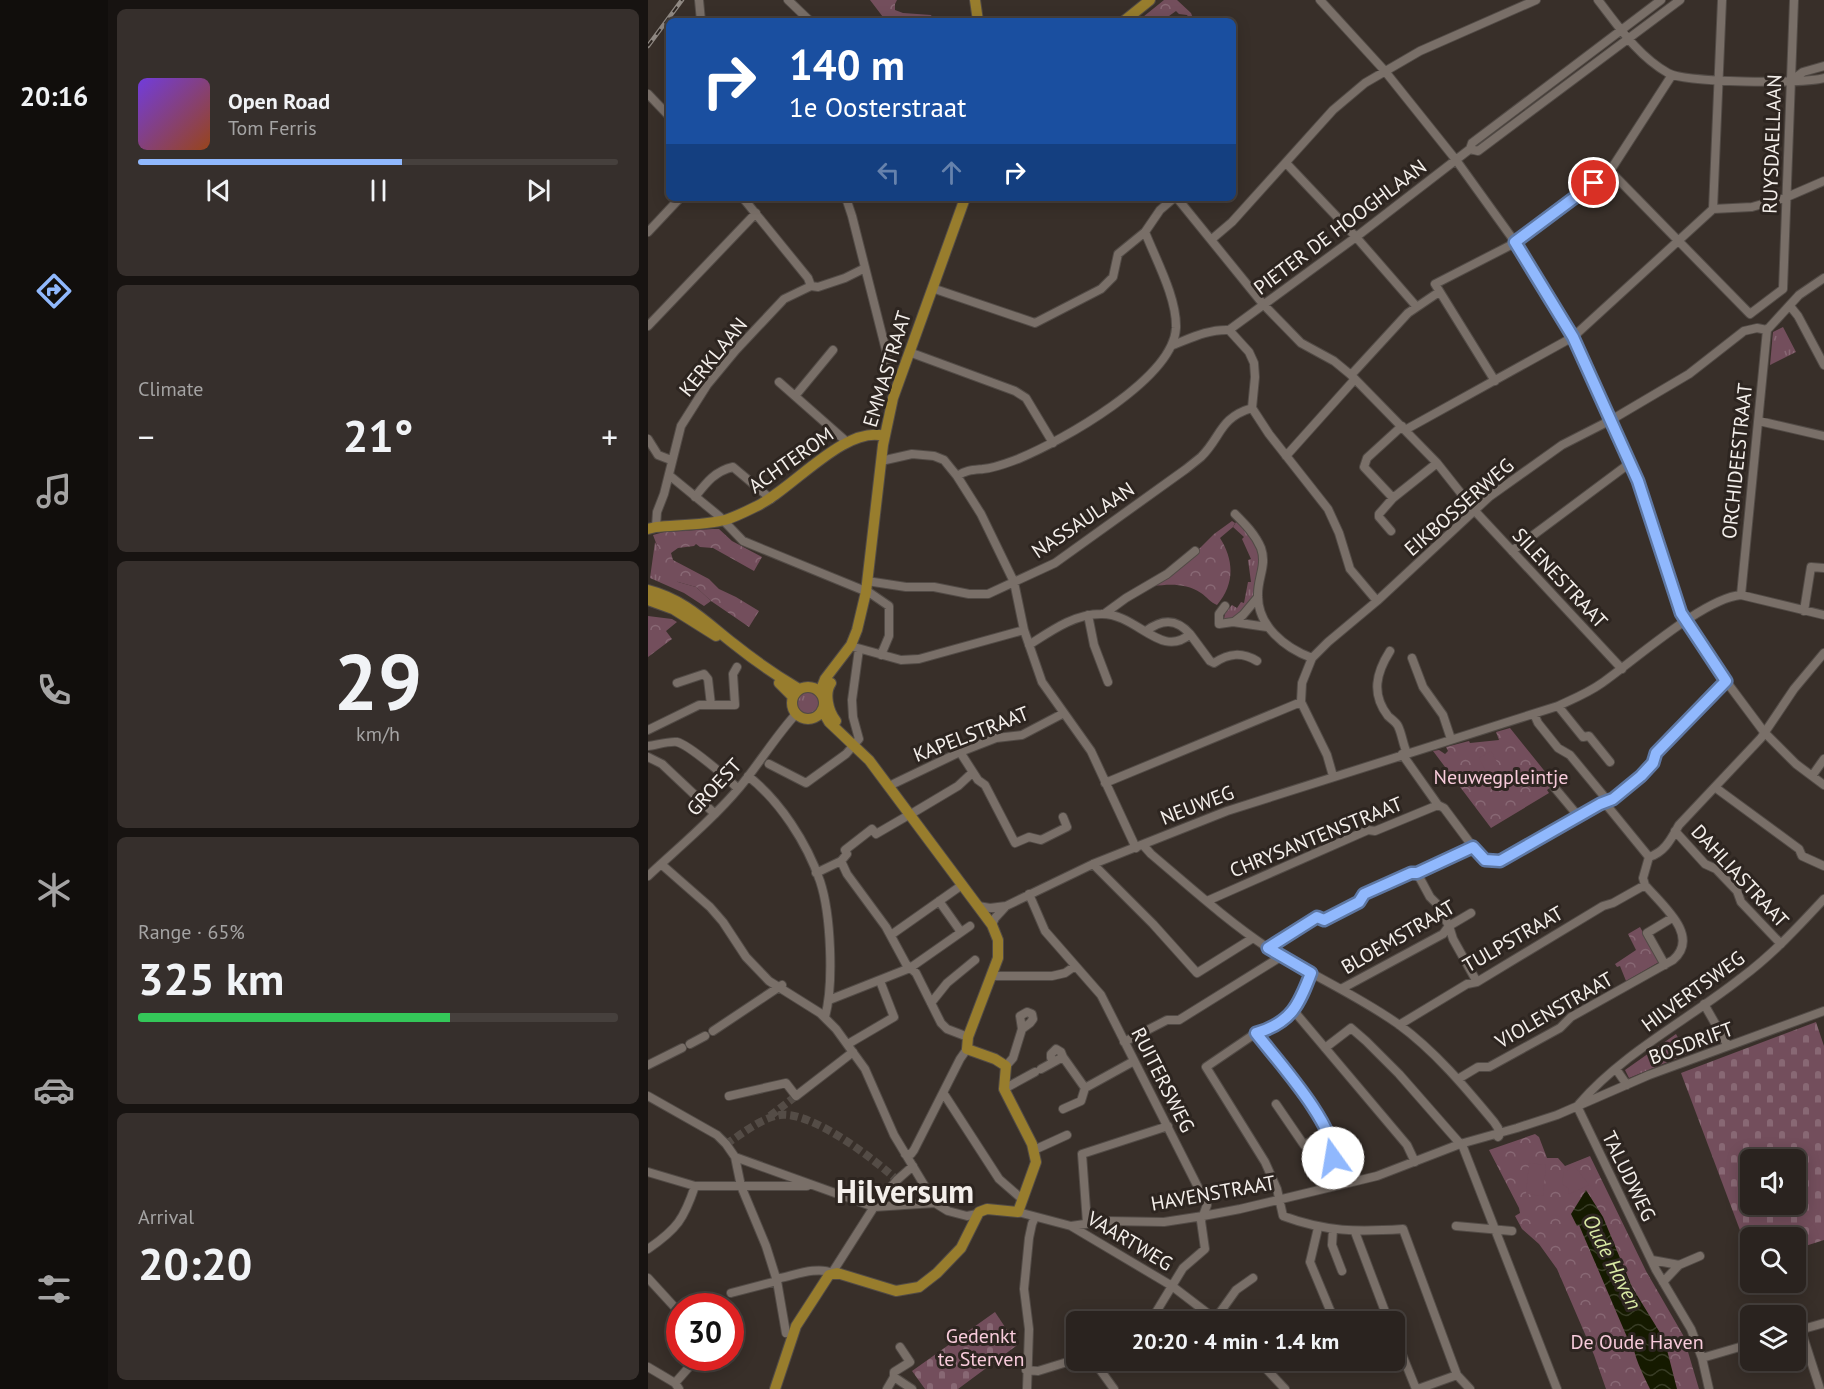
<!DOCTYPE html>
<meta charset="utf-8">
<style>
:root{--surface:#2a231f;--page:#362f2c;--text:#f1f3f6;--muted:#a5a4a4;--line:#46403d;--accent:#90b8fd}
body{margin:0;font-family:"PT Sans",sans-serif;background:var(--page);color:var(--text);height:100vh;display:flex;flex-direction:column;font-size:22px;white-space:nowrap}
*{box-sizing:border-box;margin:0}
p{font-size:20px;color:var(--muted)}
.icon{flex:none;width:33px;height:33px;fill:none;stroke:currentColor;stroke-width:2;stroke-linecap:round;stroke-linejoin:round}
.map{position:relative;flex:1;overflow:hidden}
.sheet{display:flex;flex-direction:column;gap:9px;padding:9px;background:#171311;width:540px}
.sheet>*{flex:none}
.banner{position:absolute;left:18px;top:18px;width:570px;height:183px;border-radius:9px;box-shadow:0 3px 15px #0003,0 0 0 2px var(--line);background:#1a4fa0;color:#fff;overflow:hidden}
.fabs{position:absolute;left:1092px;top:1149px;display:grid;gap:12px}
.fabs a{display:grid;place-items:center;width:66px;height:66px;border-radius:9px;background:var(--surface);box-shadow:0 3px 15px #0003,0 0 0 2px var(--line);font-size:30px}
.speed{position:absolute;left:18px;top:1293px;display:flex;gap:12px;font-size:30px;font-weight:700;text-align:center}
.speed>*{display:grid;place-content:center;width:78px;height:78px;border-radius:50%;background:var(--surface);box-shadow:0 3px 15px #0003,0 0 0 2px var(--line);line-height:1}
.speed .limit{border:9px solid #d22;background:#fff;color:#111}
.pin{position:absolute;display:grid;place-items:center;width:51px;height:51px;color:#fff;margin:-26px;border:3px solid #fff;border-radius:50%;box-shadow:0 2px 6px #0007}
.me{position:absolute;width:66px;margin:-33px;rotate:347deg;stroke-linejoin:round;filter:drop-shadow(0 0 4px #0008)}
.turn{display:flex;align-items:center;gap:21px;height:126px;padding:0 24px;font-size:27px}
.turn .icon{width:78px;height:78px;stroke-width:2.5}
.turn b{display:block;font-size:42px;line-height:51px}
.lanes{display:flex;align-items:center;height:57px;padding:0 24px;background:#0003;justify-content:center;gap:30px;direction:ltr}
.lanes .off{opacity:.35}
.big{font-size:45px;font-weight:700;line-height:1.1}
.sheet .card{flex:1;display:flex;flex-direction:column;justify-content:center;gap:9px;min-width:0;padding:0 21px;border-radius:9px;background:var(--page)}
.sheet .dial{align-items:center;gap:0}
.dial b{font-size:78px;line-height:1}
.song{display:flex;align-items:center;gap:18px}
.cover{width:72px;height:72px;border-radius:9px;background:linear-gradient(135deg,hsl(260 70% 55%),hsl(20 70% 35%))}
.played{height:6px;border-radius:3px;background:linear-gradient(90deg,var(--accent) 55%,var(--line) 55%)}
.keys{display:flex;justify-content:space-around;direction:ltr}
.heat{display:flex;justify-content:space-between;align-items:center;font-size:33px;direction:ltr}
.charge{height:9px;border-radius:4px;background:linear-gradient(90deg,#34c759 65%,var(--line) 0)}
.trip{position:absolute;left:418px;top:1311px;width:339px;height:60px;border-radius:9px;background:var(--surface);box-shadow:0 3px 15px #0003,0 0 0 2px var(--line);font-weight:700;line-height:60px;text-align:center}
main{display:flex;flex:1;min-height:0}
.tabs{display:flex;flex-direction:column;width:108px;justify-content:space-around;align-items:center;background:#110e0c;color:var(--muted)}
.tabs .icon{width:42px;height:42px}
.tabs .on{color:var(--accent)}
.tabs b{font-size:27px;color:var(--text)}
.map>svg:first-child{display:block}
.grass{fill:url(#grass-tufts)}
.forest{fill:url(#forest-crowns)}
.cemetery{fill:url(#cemetery-stones);fill-rule:evenodd}
.pitch{fill:#734e5c}
.water{fill:url(#water-waves)}
.lines{fill:none;stroke-linecap:round;stroke-linejoin:round}
.minor-tunnel{stroke:#544c46;stroke-width:8;stroke-dasharray:8 4;stroke-linecap:butt}
.minor-casing{stroke:#524b46;stroke-width:10}
.major-casing{stroke:#524b46;stroke-width:12}
.minor{stroke:#796f68;stroke-width:8}
.major{stroke:#987d2d;stroke-width:10}
.rail-casing{stroke:#908983;stroke-width:4.5}
.rail{stroke:#2d2520;stroke-width:2;stroke-dasharray:7;stroke-linecap:butt}
.route-casing{stroke:#5e78a4;stroke-width:15}
.route{stroke:#90b8fd;stroke-width:10}
.labels{text-anchor:middle;stroke-width:6;stroke-linejoin:round;paint-order:stroke}
.street-label{font-size:20px;fill:#f4efeb;stroke:#2d2520}
.park-label{font-size:20px;fill:#f8cbdb;stroke:#2d2520}
.water-label{font-size:21px;font-style:italic;fill:#d9e9a5;stroke:#2d2520}
.town-label{font-size:32px;font-weight:bold;fill:#f4efeb;stroke:#2d2520}
</style>
<main>
<nav class="tabs">
<b>20:16</b>
<svg class="icon on" aria-label="directions" viewBox="0 0 24 24"><path d="M12 3l9 9-9 9-9-9zM9 14v-3h6M13 9l2 2-2 2"/></svg>
<svg class="icon" aria-label="music" viewBox="0 0 24 24"><path d="M9 18V5l10-2v13"/><circle cx="6" cy="18" r="3"/><circle cx="16" cy="16" r="3"/></svg>
<svg class="icon" aria-label="phone" viewBox="0 0 24 24"><path d="M5 4h4l2 5-3 2q2 4 5 5l2-3 5 2v4C11 20 4 13 5 4z"/></svg>
<svg class="icon" aria-label="climate" viewBox="0 0 24 24"><path d="M12 3v18M4 7l16 10M4 17L20 7"/></svg>
<svg class="icon" aria-label="car" viewBox="0 0 24 24"><path d="M5 17H2v-5l4-1 3-4h7l3 4 3 1v5h-3M9 17h6M6 11h13"/><circle cx="7" cy="17" r="2"/><circle cx="17" cy="17" r="2"/></svg>
<svg class="icon" aria-label="filters" viewBox="0 0 24 24"><path d="M4 7h16M4 17h16"/><circle cx="9" cy="7" r="2"/><circle cx="15" cy="17" r="2"/></svg>
</nav>
<section class="sheet">
<div class="card">
<div class="song"><i class="cover"></i><div><b>Open Road</b><p>Tom Ferris</p></div></div>
<div class="played"></div>
<div class="keys"><svg class="icon" aria-label="previous" viewBox="0 0 24 24"><path d="M18 5L8 12l10 7zM5 5v14"/></svg><svg class="icon" aria-label="pause" viewBox="0 0 24 24"><path d="M8 5v14M16 5v14"/></svg><svg class="icon" aria-label="next" viewBox="0 0 24 24"><path d="M6 5l10 7-10 7zM19 5v14"/></svg></div>
</div>
<div class="card"><p>Climate</p>
<div class="heat"><a>−</a><b class="big">21°</b><a>+</a></div>
</div>
<div class="card dial"><b>29</b><p>km/h</p></div>
<div class="card"><p>Range · 65%</p><b class="big">325 km</b><div class="charge"></div></div>
<div class="card"><p>Arrival</p><b class="big">20:20</b></div>
</section>
<div class="map">
<svg width="1176" height="1389" viewBox="0 0 1176 1389">
<defs>
<pattern id="grass-tufts" width="24" height="20" patternUnits="userSpaceOnUse" patternTransform="scale(1.5)"><rect width="24" height="20" fill="#734e5c"/><path d="M3 7l-1-3M5 7V3M7 7l1-3M15 17l-1-3M17 17v-4M19 17l1-3" fill="none" stroke="#886874"/></pattern>
<pattern id="forest-crowns" width="20" height="18" patternUnits="userSpaceOnUse" patternTransform="scale(1.5)"><rect width="20" height="18" fill="#734e5c"/><path d="M2 6a3 3 0 1 1 6 0M12 15a3 3 0 1 1 6 0" fill="none" stroke="#886874"/></pattern>
<pattern id="cemetery-stones" width="16" height="16" patternUnits="userSpaceOnUse" patternTransform="scale(1.5)"><rect width="16" height="16" fill="#734e5c"/><path d="M2 7V4a2 2 0 0 1 4 0v3zM10 15v-3a2 2 0 0 1 4 0v3z" fill="#886874"/></pattern>
<pattern id="water-waves" width="16" height="10" patternUnits="userSpaceOnUse" patternTransform="scale(1.5)"><rect width="16" height="10" fill="#151a00"/><path d="M0 5q4-4 8 0t8 0" fill="none" stroke="#383c25"/></pattern>
</defs>
<rect width="100%" height="100%" fill="#382f29"/>
<path class="grass" d="M1135,327L1148,352L1122,365L1125,332Z
M588,522C596,529 603,535 607,543C614,555 611,588 605,600C599,610 589,616 579,621L576,619L577,613L584,605L589,608L593,602L596,603L600,582H603L600,560L603,559L594,539L596,537L585,527Z
M7,542L30,582L48,587L63,601L56,606L36,593L2,578Z
M148 703a12 12 0 1 1 24 0a12 12 0 1 1-24 0Z
M1028,1034L1039,1054L981,1078L977,1070Z"/>
<path class="forest" d="M222,0H249L247,4V10L255,13L283,15L285,19L284,21H238Z
M516,0H529L543,13L546,21H537L541,18L539,15L531,14L528,11L514,21H490Z
M584,521L587,523L585,527L572,538C586,560 587,584 569,605C562,602 559,597 553,593C538,583 522,584 505,586L548,552L566,534Z
M65,529H71L84,541L114,557L106,571L65,548L52,547L48,544L46,546L30,548L23,553L25,560L61,579L71,589L88,597L111,611L101,627L63,601L48,587L30,582L13,568L10,548L5,535L16,532Z
M0,616L24,619L29,622L18,631L24,639L0,657Z
M862,728L907,784L899,790L901,793L843,828L785,751L791,750L797,754L800,751L798,747L821,741L822,743L851,740L848,732Z
M992,927L1011,962L978,981L972,966L969,967L967,964L988,950L980,934Z
M887,1134L891,1137L899,1158H910L917,1166L942,1156L998,1271L1035,1335L1051,1389H958L946,1355L909,1269L891,1244L874,1229L867,1216L872,1213L871,1208L841,1150Z"/>
<path class="cemetery" d="M1168,1022L1176,1046V1240L1148,1249V1238H1102V1257L1033,1073ZM1102,1160H1148V1204H1102Z
M347,1312L369,1345L368,1346L310,1389H277L264,1371Z"/>
<path class="pitch" d="M843,751L858,778L845,785L831,758Z
M881,1163L898,1165L895,1196L878,1194Z
M925,1164L941,1185L921,1194L920,1188L914,1184L916,1171H919Z"/>
<path class="water" d="M938,1190L955,1217L984,1287L1014,1336L1019,1350L1029,1389H1002C994,1372 985,1356 984,1337H979L931,1225L929,1226L923,1214Z"/>
<g class="lines">
<path class="minor-tunnel" d="M122,1116L148,1096
M78,1144C94,1134 113,1118 132,1115C164,1111 226,1159 249,1180"/>
<g class="minor-casing">
<path id="minor" d="M51,0L53,21
M140,0L162,21
M672,0L736,70L808,160L867,242L896,287L925,337L981,459L1003,519L1026,594L1038,622L1078,681L1116,732L1148,764L1176,785
M950,0C971,27 990,56 1020,73C1038,83 1154,84 1176,78
M1143,81L1155,72L1176,66
M0,94L21,116
M822,149L830,151L1032,0
M638,163L708,237L768,306
M962,171L1102,314L1135,289L1146,0
M95,198L160,278L163,286
M198,198L204,216L244,374L251,380
M529,198L615,304L653,343L686,361L703,375L789,463L827,511L974,669
M1065,209L1074,0
M1065,209L1104,207L1139,197L1176,181
M0,232L32,198
M564,239L584,222L685,110L717,83L772,51L888,0
M284,288L387,323L453,289L465,277L470,254L497,232
M1142,306L1150,316L1176,365
M0,326L108,213
M581,330L708,237L822,149L824,143L1013,0
M1119,330L1151,295L1176,278
M525,345C543,338 561,329 581,330L601,352L606,363L607,377L604,408L621,434L680,509L691,533L702,569L729,601
M261,352L367,391L378,398L405,443
M703,375L760,313L791,292
M847,381L787,284L863,245L962,171L1024,75
M131,382L199,442
M147,396L185,350
M1111,421L1176,436
M754,426L719,458L716,467L745,498L789,463
M757,430L925,337L1065,209
M0,439L10,455L23,460
M638,456L707,379
M233,461L264,454L286,456L296,460L309,476L333,514L366,582L376,630L394,682L443,751L488,848
M21,475L71,516L95,541L222,593L241,606V636L233,655
M309,476C318,470 325,470 335,469C347,468 359,463 370,459C414,441 525,379 528,328C529,298 508,260 497,232L512,210L526,198
M47,497C58,483 67,471 85,467L123,499
M587,514C597,524 607,534 613,548C619,565 610,577 610,594C609,626 637,648 664,658
M8,527L9,512L16,494L33,426L59,385L88,350L136,299L163,286L170,287L197,278L217,268
M743,531L731,517V514L745,498
M864,551L982,463
M219,581L258,587H286L321,594H340L407,563L538,469C543,465 548,461 553,457C574,436 571,418 604,408
M1093,595L1119,330
M577,606L571,614V624L585,622L619,627
M1156,611L1163,567L1176,568
M456,614L478,598L519,574L547,551
M440,615L446,645L460,682
M586,622L595,615L610,597
M542,634L562,661L566,663C581,653 594,652 609,661
M381,645C403,631 426,614 453,614C489,613 513,660 542,634C528,618 514,619 498,631
M206,647L253,660L271,659L376,630
M742,651C728,673 723,694 740,716C743,719 748,722 750,726C754,734 755,745 759,753
M764,658L775,687L795,715L803,739
M29,683L56,674L60,679L63,705
M910,706L935,737L941,736L962,762
M0,730L51,705H87L85,674L89,667
M0,746C8,745 21,741 29,742C41,745 81,779 90,789
M312,752L330,780L337,785L367,843L381,837L393,840L419,827L415,817
M754,754L790,805L796,808L825,847
M0,757L14,764L67,814
M121,764L158,783L198,754L211,739L205,717L204,700L211,649
M100,776C132,801 159,843 172,881C183,914 186,984 177,1017
M685,776L679,755L653,702L654,683L664,658L680,642L729,601L841,497L914,445L963,420L1041,374L1096,331L1109,328L1119,330
M1164,776L1176,759
M457,783L653,702
M241,786L312,752L348,738L374,735L416,713
M906,787L931,817
M1068,788L1151,849L1154,856L1176,866
M263,814L310,786L324,773
M1027,831L1057,864L1068,869L1089,891L1093,902L1133,944
M495,845L503,854C541,886 578,920 620,948C663,975 709,995 750,1024C787,1051 817,1087 846,1122L850,1128L851,1136L850,1137
M1001,857C1017,852 1023,839 1031,825L1113,738L1146,689L1176,653
M193,861L199,874L238,927L258,964L268,973L293,1023L299,1029L320,1037
M13,864L62,907L75,922L98,957L121,981L172,1013L188,1029L217,1069L246,1135L287,1203L300,1211L319,1216L329,1214
M445,864L505,924L549,973L605,938
M168,873L193,861L199,854L197,850L224,829L228,834L259,816
M769,873L782,897L789,904L801,926L805,939L829,982
M0,876C31,847 64,820 91,788C111,764 127,737 148,714
M381,894L397,931L453,995L559,1205L553,1221L557,1249L535,1268L502,1322
M291,901L313,932
M559,901L720,830L727,831L790,805
M330,906L342,908L358,906L445,864L579,811L910,706C925,699 940,693 954,683C987,660 1056,598 1093,595L1176,615
M344,925L347,918L358,906
M243,935L314,885
M620,948L669,917L676,920L711,902L716,894L763,873H769L825,847L837,860L852,861L952,804L965,799L993,775L1005,763L1008,753L1078,681
M1017,965L999,933L1024,918
M663,973L646,1011L621,1029L608,1033L558,1067L617,1162L629,1189L635,1216C678,1232 710,1232 755,1229L809,1375L822,1389
M344,976H404L417,973L427,966
M693,989L795,934L801,926L823,913
M181,1000L262,968L322,926
M283,1003L299,983L327,960
M1056,1004L1080,1046
M646,1011L759,1145L767,1162
M751,1025L819,984L829,982L955,906L965,903L997,885
M65,1031L134,985
M608,1033L664,1105L680,1132L686,1153V1162L692,1185
M476,1042L519,1020H531L634,956
M42,1044L57,1036
M200,1044L246,1017L232,981
M677,1048L703,1028L718,1041L751,1074L815,1147L909,1389
M415,1057L437,1088
M0,1065L34,1048
M358,1066L365,1058L374,1029L372,1016L379,1012L384,1014L385,1019L382,1023L374,1029
M393,1069L415,1057L413,1052L408,1049L403,1054V1058L407,1061
M968,1069L979,1085
M810,1079L830,1067H841L912,1028L923,1017L1025,960C1053,936 1014,905 997,885L995,878L1001,857L961,808L955,795L922,755L910,748L890,723L886,714
M356,1089L387,1072
M296,1094L351,1179L374,1199
M0,1096L69,1135L78,1144L87,1157L93,1186L118,1246L129,1281L83,1293
M81,1096L138,1083L148,1096L205,1052
M628,1104L656,1145L680,1132
M931,1104C976,1052 1040,1020 1093,978C1124,955 1150,927 1176,899
M929,1106L1008,1270L1043,1329L1054,1358L1061,1389
M415,1109L433,1101L437,1088L486,1061
M386,1150L419,1135
M257,1154H263L266,1150L312,1059L319,1049
M87,1157L226,1207L287,1203
M0,1172L47,1186H159
M370,1212L423,1226L524,1286L571,1322
M439,1223L434,1154L520,1126
M423,1226L458,1221L516,1222L555,1216L592,1209L729,1176L812,1144L869,1128L909,1115L1001,1075L1176,1011
M808,1226L864,1231
M670,1228L662,1262L687,1322
M685,1229L684,1245L694,1271
M707,1232L741,1322
M0,1249C29,1229 36,1219 47,1186
M1004,1260L1031,1265L1052,1256
M0,1278L32,1313
M1015,1282L1031,1265
M568,1318L588,1290L605,1278
M1153,1330L1172,1389
M1148,1331L1176,1323
M138,1333L129,1281L132,1278C147,1275 170,1266 184,1273L226,1207L249,1180L265,1166
M747,1337L768,1389
M1054,1358L1102,1344
M445,1360L466,1389
M610,1360L637,1389
M0,1367L27,1383L31,1389
M378,1370L390,1371L429,1359
M246,1377V1372L262,1362L252,1347
M27,1383L49,1358
M239,1389L246,1377L264,1389
M379,1389L381,1329L376,1289L381,1238L384,1224L387,1217
M770,1389L809,1375"/>
</g>
<g class="major-casing">
<path id="major" d="M327,0L330,21
M476,21L502,0
M0,529L8,527C29,525 57,525 77,520C87,517 97,512 107,507C143,491 196,425 236,436
M0,590C36,599 58,622 86,644C106,660 129,676 151,689
M0,600L25,609L68,636
M131,683L145,697
M183,683C176,693 180,711 188,721
M144 703a16 16 0 1 1 32 0a16 16 0 1 1-32 0Z
M172,692L177,679L203,645L209,630L218,592L235,445L245,398L317,198
M127,1389L148,1326L181,1275L189,1273L248,1291L271,1287L289,1273L313,1248L331,1212L339,1209L370,1212L388,1162L384,1144L356,1089L358,1066L347,1059L319,1049L320,1037L350,958V940L344,925L221,760L181,722L174,710"/>
</g>
<use href="#minor" class="minor"/>
<use href="#major" class="major"/>
<g class="rail-casing">
<path id="rail" d="M0,46L34,0"/>
</g>
<use href="#rail" class="rail"/>
</g>
<g class="lines">
<g class="route-casing">
<path id="route" d="M685,1158C690,1127 627,1058 608,1033C643,1023 651,1005 663,973L620,948L669,917L676,920L711,902L716,894L763,873H769L825,847L837,860L852,861L952,804L965,799L993,776L1005,763L1008,753L1078,681L1033,613L990,481L925,337L867,242L946,183"/>
</g>
<use href="#route" class="route"/>
</g>
<g class="labels">
<g class="street-label">
<text transform="translate(1124 144) rotate(-88)" y="7">RUYSDAELLAAN</text>
<text transform="translate(692 227) rotate(-37)" y="7">PIETER DE HOOGHLAAN</text>
<text transform="translate(65 357) rotate(-51)" y="7">KERKLAAN</text>
<text transform="translate(239 369) rotate(-73)" y="7">EMMASTRAAT</text>
<text transform="translate(143 460) rotate(-35)" y="7">ACHTEROM</text>
<text transform="translate(1089 461) rotate(-84)" y="7">ORCHIDEESTRAAT</text>
<text transform="translate(811 507) rotate(-41)" y="7">EIKBOSSERWEG</text>
<text transform="translate(435 520) rotate(-34)" y="7">NASSAULAAN</text>
<text transform="translate(912 578) rotate(47)" y="7">SILENESTRAAT</text>
<text transform="translate(323 734) rotate(-21)" y="7">KAPELSTRAAT</text>
<text transform="translate(66 787) rotate(-47)" y="7">GROEST</text>
<text transform="translate(549 805) rotate(-21)" y="7">NEUWEG</text>
<text transform="translate(668 837) rotate(-22)" y="7">CHRYSANTENSTRAAT</text>
<text transform="translate(1092 876) rotate(47)" y="7">DAHLIASTRAAT</text>
<text transform="translate(750 937) rotate(-30)" y="7">BLOEMSTRAAT</text>
<text transform="translate(865 939) rotate(-30)" y="7">TULPSTRAAT</text>
<text transform="translate(1045 991) rotate(-36)" y="7">HILVERTSWEG</text>
<text transform="translate(906 1010) rotate(-30)" y="7">VIOLENSTRAAT</text>
<text transform="translate(1043 1043) rotate(-20)" y="7">BOSDRIFT</text>
<text transform="translate(515 1080) rotate(63)" y="7">RUITERSWEG</text>
<text transform="translate(981 1176) rotate(64)" y="7">TALUDWEG</text>
<text transform="translate(565 1193) rotate(-10)" y="7">HAVENSTRAAT</text>
<text transform="translate(482 1241) rotate(31)" y="7">VAARTWEG</text>
</g>
<g class="park-label">
<text x="853" y="784">Neuwegpleintje</text>
<text x="333" y="1343">Gedenkt<tspan x="333" dy="23">te Sterven</tspan></text>
<text x="989" y="1349">De Oude Haven</text>
</g>
<g class="water-label">
<text transform="translate(964 1262) rotate(63)" y="7">Oude Haven</text>
</g>
<g class="town-label">
<text x="257" y="1203">Hilversum</text>
</g>
</g>
</svg>
<div class="fabs">
<a><svg class="icon" aria-label="sound" viewBox="0 0 24 24"><path d="M4 9h4l5-4v14l-5-4H4zM17 9q2 3 0 6"/></svg></a>
<a><svg class="icon" aria-label="search" viewBox="0 0 24 24"><circle cx="10" cy="10" r="6"/><path d="M15 15l6 6"/></svg></a>
<a><svg class="icon" aria-label="layers" viewBox="0 0 24 24"><path d="M12 4l9 5-9 5-9-5zM3 14l9 5 9-5"/></svg></a>
</div>
<div class="speed"><div class="limit">30</div></div>
<div class="pin" style="left:946px;top:183px;background:#d93025"><svg class="icon" aria-label="arrive" viewBox="0 0 24 24"><path d="M6 21V4h12l-3 4 3 4H6"/></svg></div>
<svg class="me" style="left:685px;top:1158px" viewBox="-20 -20 40 40"><circle r="19" fill="#fff"/><path d="M0-13L10 11 0 6-10 11z" fill="#90b8fd"/></svg>
<div class="trip">20:20 · 4 min · 1.4 km</div>
<div class="banner">
<div class="turn"><svg class="icon" aria-label="right" viewBox="0 0 24 24"><path d="M7 20v-9h11M14 6l5 5-5 5"/></svg><div><b>140 m</b>1e Oosterstraat</div></div>
<div class="lanes"><svg class="icon off" aria-label="left" viewBox="0 0 24 24"><path d="M17 20v-9H6M10 6l-5 5 5 5"/></svg><svg class="icon off" aria-label="ahead" viewBox="0 0 24 24"><path d="M12 20V5M6 11l6-6 6 6"/></svg><svg class="icon" aria-label="right" viewBox="0 0 24 24"><path d="M7 20v-9h11M14 6l5 5-5 5"/></svg></div>
</div>
</div>
</main>
